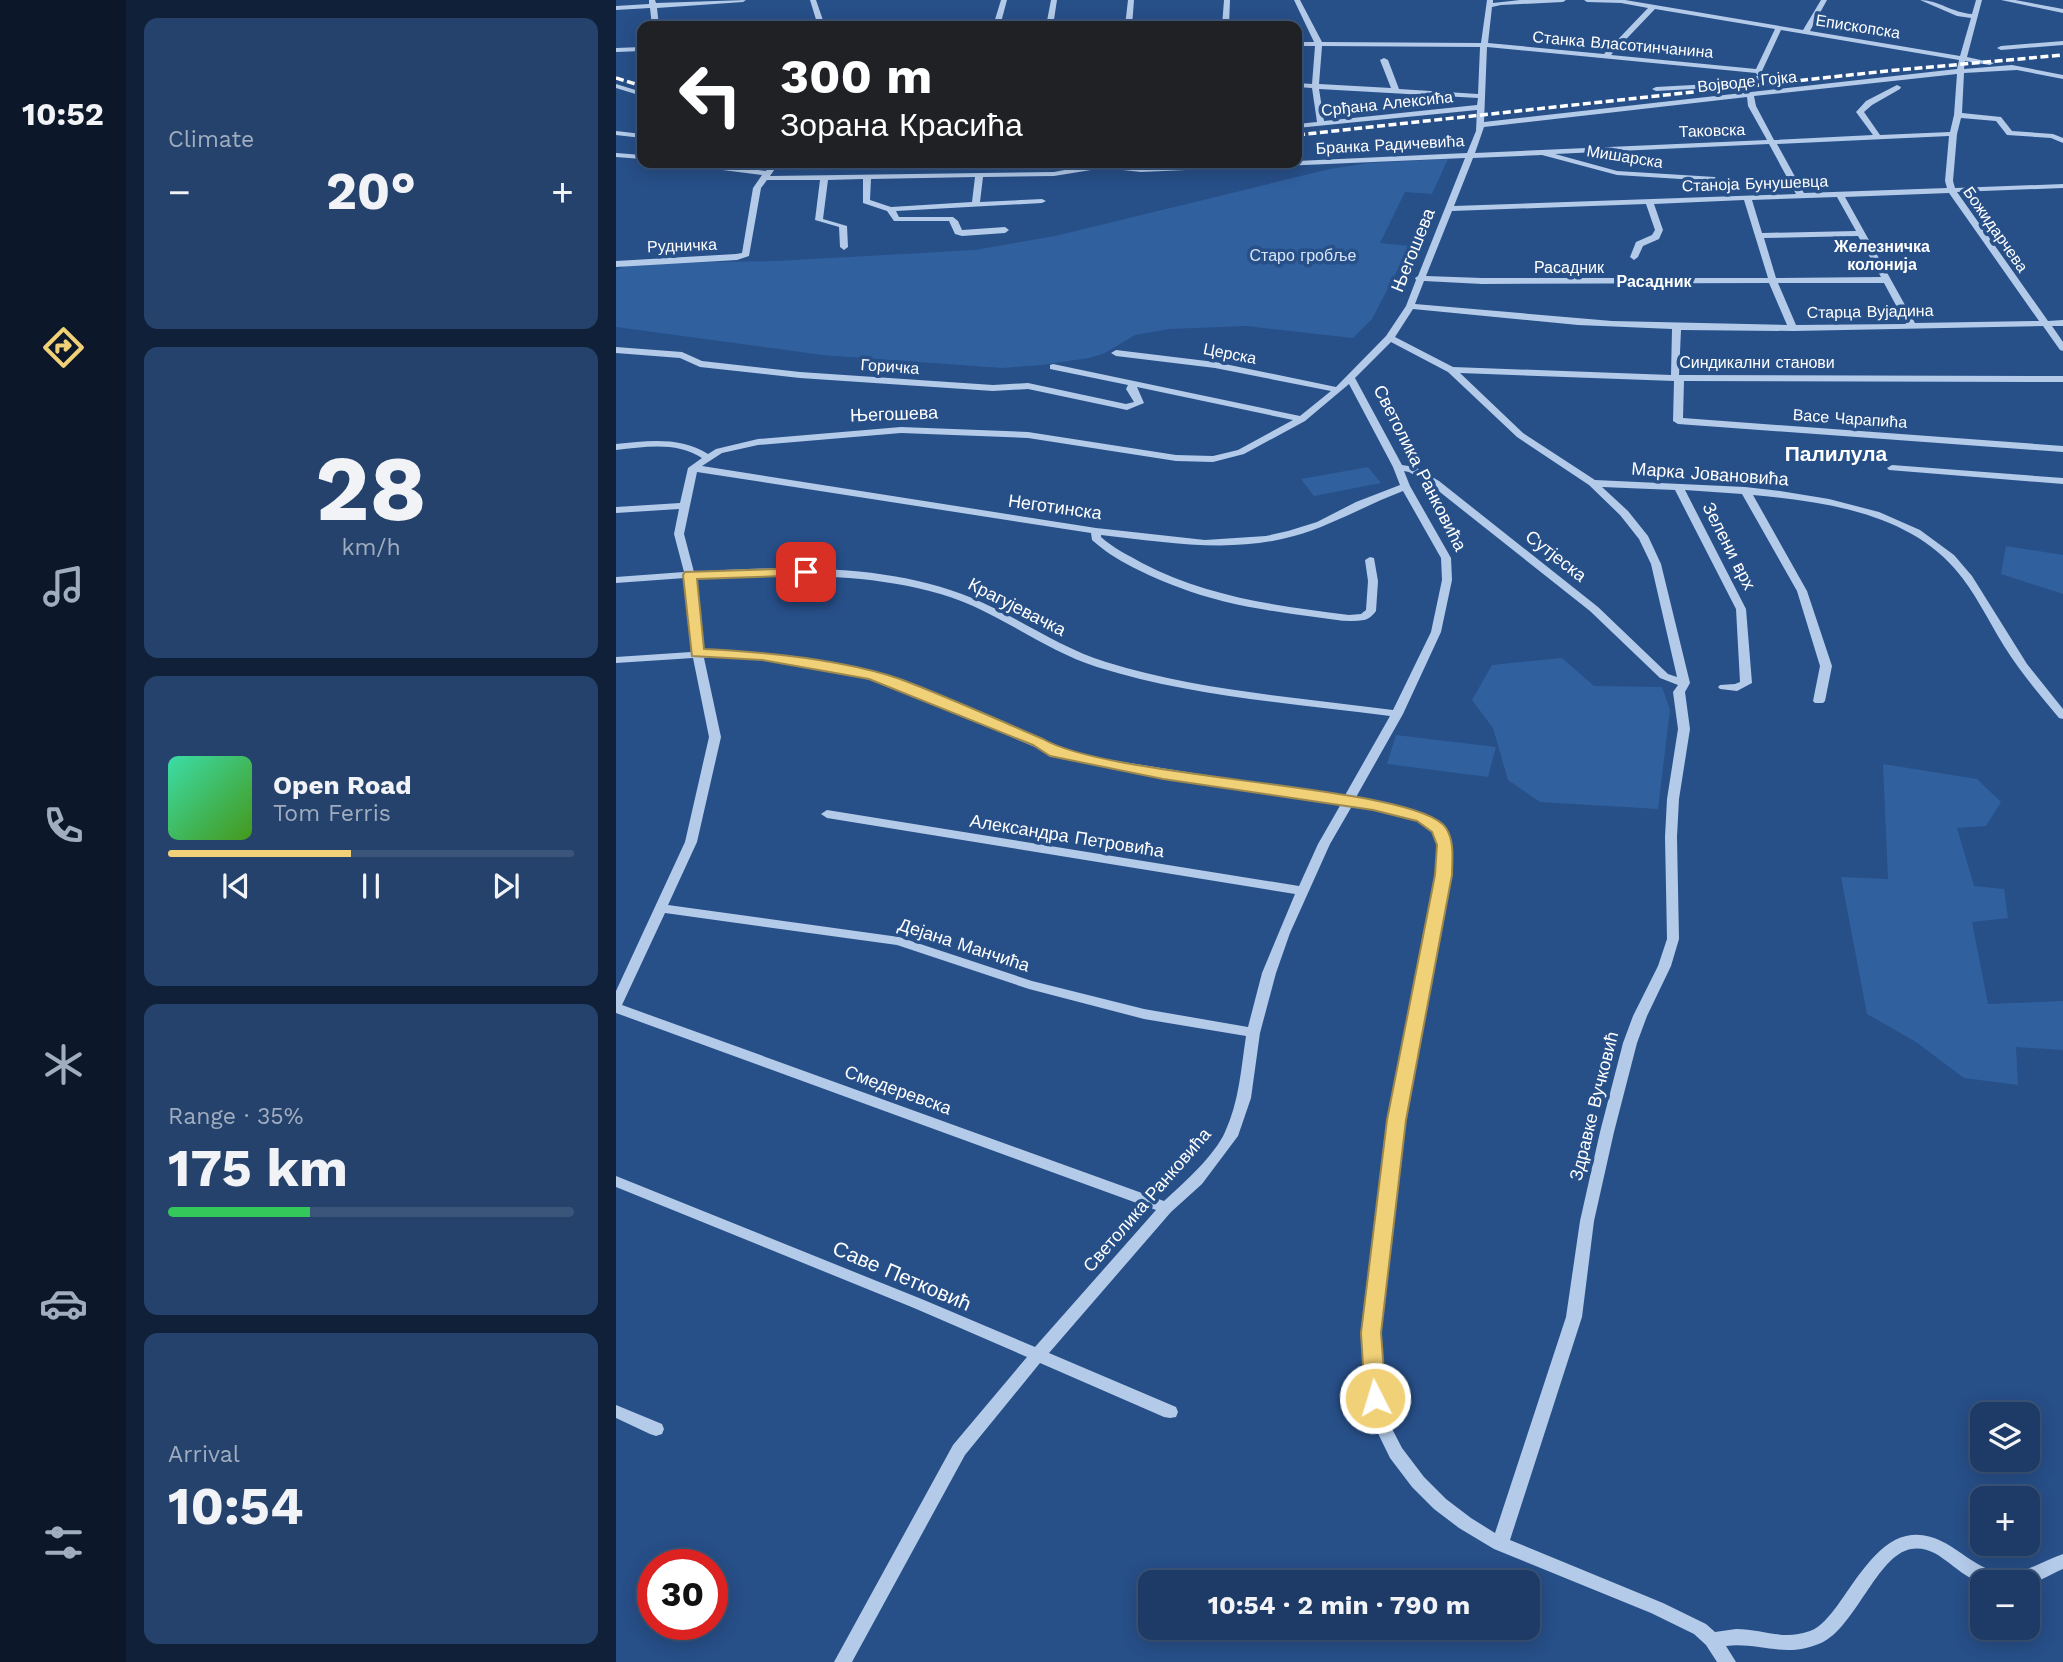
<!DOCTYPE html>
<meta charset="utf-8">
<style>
:root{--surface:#1d3b66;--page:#25426c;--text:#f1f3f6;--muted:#a0adbf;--line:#3b557a;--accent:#f1d178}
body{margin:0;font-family:"Work Sans",sans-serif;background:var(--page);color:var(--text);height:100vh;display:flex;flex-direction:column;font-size:26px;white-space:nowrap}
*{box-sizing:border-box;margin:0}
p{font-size:23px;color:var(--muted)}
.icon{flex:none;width:38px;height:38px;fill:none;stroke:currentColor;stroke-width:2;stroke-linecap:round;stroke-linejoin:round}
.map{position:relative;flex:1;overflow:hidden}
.panel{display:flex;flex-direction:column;gap:18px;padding:18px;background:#102038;width:490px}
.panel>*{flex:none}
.top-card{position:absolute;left:21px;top:21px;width:665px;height:147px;border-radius:14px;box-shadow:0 4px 18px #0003,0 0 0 2px var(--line);background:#202124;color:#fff;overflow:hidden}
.tools{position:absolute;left:1354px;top:1402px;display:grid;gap:14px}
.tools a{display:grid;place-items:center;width:70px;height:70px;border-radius:14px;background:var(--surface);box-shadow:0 4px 18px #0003,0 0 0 2px var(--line);font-size:35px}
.speed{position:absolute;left:21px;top:1549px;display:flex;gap:14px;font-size:35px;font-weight:700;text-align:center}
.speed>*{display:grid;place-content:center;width:91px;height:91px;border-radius:50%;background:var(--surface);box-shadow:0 4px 18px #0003,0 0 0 2px var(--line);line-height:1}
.speed .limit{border:10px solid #d22;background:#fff;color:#111}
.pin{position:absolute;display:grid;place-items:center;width:60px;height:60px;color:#fff;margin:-30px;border-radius:14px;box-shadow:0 4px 10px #0006}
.me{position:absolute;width:77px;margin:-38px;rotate:355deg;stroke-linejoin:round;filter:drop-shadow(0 0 5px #0008)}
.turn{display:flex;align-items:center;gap:24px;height:147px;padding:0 28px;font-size:32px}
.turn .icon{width:91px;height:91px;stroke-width:2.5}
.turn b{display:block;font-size:49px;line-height:60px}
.big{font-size:52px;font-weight:700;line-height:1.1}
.panel .card{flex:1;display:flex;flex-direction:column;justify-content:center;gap:10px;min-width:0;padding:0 24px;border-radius:14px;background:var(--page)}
.panel .dial{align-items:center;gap:0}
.dial b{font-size:91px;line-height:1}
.song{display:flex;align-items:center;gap:21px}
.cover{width:84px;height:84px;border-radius:10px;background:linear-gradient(135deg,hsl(160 70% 55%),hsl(100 70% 35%))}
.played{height:7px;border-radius:4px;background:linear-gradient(90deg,var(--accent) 45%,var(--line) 45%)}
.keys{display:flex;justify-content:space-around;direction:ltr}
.heat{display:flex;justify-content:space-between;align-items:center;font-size:38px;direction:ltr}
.charge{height:10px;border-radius:5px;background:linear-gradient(90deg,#34c759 35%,var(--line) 0)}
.trip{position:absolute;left:522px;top:1570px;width:402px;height:70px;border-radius:14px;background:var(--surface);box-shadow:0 4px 18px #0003,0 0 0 2px var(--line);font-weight:700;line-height:70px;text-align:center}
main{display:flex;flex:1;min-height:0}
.tabs{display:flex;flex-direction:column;width:126px;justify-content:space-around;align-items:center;background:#0c1829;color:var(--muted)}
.tabs .icon{width:49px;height:49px}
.tabs .on{color:var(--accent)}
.tabs b{font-size:32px;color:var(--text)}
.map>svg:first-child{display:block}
.green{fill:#31609f}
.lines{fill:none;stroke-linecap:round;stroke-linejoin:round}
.minor{fill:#b3cae9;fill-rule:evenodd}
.rail{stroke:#fff;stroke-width:3.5;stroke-dasharray:8 3.5;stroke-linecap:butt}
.route{fill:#f1d178;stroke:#9d884e;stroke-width:2}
.labels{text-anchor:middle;stroke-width:7;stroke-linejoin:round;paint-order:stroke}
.far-street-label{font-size:16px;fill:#fff;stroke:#274f88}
.far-neighbourhood-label{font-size:16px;font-weight:bold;fill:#fff;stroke:#274f88}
.far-park-label{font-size:16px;fill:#d7e5f7;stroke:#274f88}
.street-label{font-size:18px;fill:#fff;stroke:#274f88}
.far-district-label{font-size:21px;font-weight:bold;fill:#fff;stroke:#274f88}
.near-street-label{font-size:21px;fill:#fff;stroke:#274f88}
</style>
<main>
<nav class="tabs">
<b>10:52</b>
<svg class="icon on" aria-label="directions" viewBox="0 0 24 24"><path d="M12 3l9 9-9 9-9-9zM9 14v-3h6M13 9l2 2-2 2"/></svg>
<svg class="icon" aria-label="music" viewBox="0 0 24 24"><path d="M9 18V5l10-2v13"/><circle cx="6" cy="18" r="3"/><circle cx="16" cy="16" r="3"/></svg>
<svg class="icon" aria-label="phone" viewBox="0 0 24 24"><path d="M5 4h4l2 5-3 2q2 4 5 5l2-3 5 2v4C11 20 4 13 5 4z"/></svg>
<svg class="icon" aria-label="climate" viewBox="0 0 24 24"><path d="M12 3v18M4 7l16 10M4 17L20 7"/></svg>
<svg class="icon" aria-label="car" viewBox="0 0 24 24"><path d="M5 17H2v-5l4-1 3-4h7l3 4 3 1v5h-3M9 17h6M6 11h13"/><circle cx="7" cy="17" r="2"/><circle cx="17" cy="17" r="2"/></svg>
<svg class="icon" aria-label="filters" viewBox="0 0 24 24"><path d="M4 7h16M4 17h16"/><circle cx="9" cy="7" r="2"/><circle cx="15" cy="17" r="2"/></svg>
</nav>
<section class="panel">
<div class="card"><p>Climate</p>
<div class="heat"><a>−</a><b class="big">20°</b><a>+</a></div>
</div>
<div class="card dial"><b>28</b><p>km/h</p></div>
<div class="card">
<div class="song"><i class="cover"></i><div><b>Open Road</b><p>Tom Ferris</p></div></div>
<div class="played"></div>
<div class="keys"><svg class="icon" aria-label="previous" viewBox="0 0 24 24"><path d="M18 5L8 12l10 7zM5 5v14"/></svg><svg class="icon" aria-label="pause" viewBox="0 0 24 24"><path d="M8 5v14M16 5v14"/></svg><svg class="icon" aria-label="next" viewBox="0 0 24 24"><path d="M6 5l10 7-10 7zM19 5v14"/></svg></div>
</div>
<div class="card"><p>Range · 35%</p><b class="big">175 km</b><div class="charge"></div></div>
<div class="card"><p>Arrival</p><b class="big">10:54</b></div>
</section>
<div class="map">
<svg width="1447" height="1662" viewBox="0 0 1447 1662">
<rect width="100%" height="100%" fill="#274f88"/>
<path class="green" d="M832,159L816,194L789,192L764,243L794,246L756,319L737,338L630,326L553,329L519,335L489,353L473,358L426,365L386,368L206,355L0,327V270L11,265L36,263L161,261L359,250L439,236L714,169L753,163Z
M752,467L765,483L698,496L685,479Z
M1390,546L1447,555V594L1385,574Z
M946,658L978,686L1046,687L1054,710L1042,809L924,802L892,780L877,728L856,700L876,665Z
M780,735L880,747L872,777L771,764Z
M1267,764L1361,779L1385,802L1370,826L1341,828L1358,886L1388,889L1392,918L1356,922L1372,1004L1447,1001V1050L1400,1047L1402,1085L1348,1078L1300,1042L1251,1014L1225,877L1272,879Z"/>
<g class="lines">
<path class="minor" d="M33,0H39L40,3L130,0L127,2L41,8L43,26H36L34,8L0,10V6L33,4Z
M194,0H200L209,26H202Z
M385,0H391L384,26H377Z
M435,0H441L437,26H430Z
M512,0H518L516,26H509Z
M608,0H614L613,26H606Z
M678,0H684L706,42L865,43L871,0H877V3L904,0H950L947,2L885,5L876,7L872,43L988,54L1032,8L1005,3L971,2L968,0H1009L1187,30L1205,0H1211L1194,31L1344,56L1355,18L1341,16L1304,0C1322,0 1337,13 1356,14L1360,0H1366L1351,57L1378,63L1374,65L1349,61L1348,69L1396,65L1447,75V79L1401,70L1348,73L1346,113L1385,117L1396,131L1437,134L1447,138V143L1435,138L1391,135L1380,121L1345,118L1341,134L1337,181L1339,188L1447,184V188L1341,192L1432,321L1447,320V326H1436L1447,342V351L1444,350L1427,326L1177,331L1065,330L1063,375L1447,376V382L1068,381L1067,418L1447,446V452L1062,424L1057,421L1058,381L844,373L907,433L979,480L1129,487L1164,491L1213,499L1263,512L1304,530L1338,555L1356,576L1411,664L1447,709V719L1443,718C1424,695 1404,672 1388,646C1372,620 1359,592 1339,569C1291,513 1206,501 1137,495L1191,591L1216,666L1209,701L1207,703H1199L1197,701L1204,666L1181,591L1126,494L1069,490L1130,609L1136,683L1121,691L1104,689L1102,687L1104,685L1119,684L1124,682L1120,609L1059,490L986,487L1012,511L1032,536L1045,564L1074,683L1069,692L1074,729L1063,799L1061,837L1063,939L1055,966L1031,1016L1021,1043L998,1132L978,1221L966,1317L894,1540L1047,1603L1090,1624L1099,1632C1106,1631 1113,1630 1120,1629C1147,1629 1167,1641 1194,1631C1205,1627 1214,1615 1221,1606C1238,1583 1261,1542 1290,1536C1332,1527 1354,1574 1392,1573C1412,1572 1429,1560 1447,1554V1569C1437,1573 1424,1582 1413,1583C1406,1584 1374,1584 1366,1582C1340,1577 1324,1544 1295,1549C1261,1555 1239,1628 1205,1643C1169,1659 1144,1642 1110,1646L1120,1662H1101L1090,1645L1078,1634L1035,1613L878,1549L843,1528L818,1509L796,1487L774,1458L755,1419L747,1333L773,1120L822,875C821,863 824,848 821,837C815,816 754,809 736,806L714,844L674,933L660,973L644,1033L635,1098L622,1136L586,1184L555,1212L433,1353L560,1407L562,1412L560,1417L554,1418L548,1417L424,1363L349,1455L236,1662H218L337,1445L411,1357L298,1308L0,1187V1176L308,1300L419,1347L540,1210L0,1013V991L69,842L93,737L77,658L0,663V657L75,652L69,578L0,583V577L68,572L58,534L63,509L0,513V507L64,503L72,468L86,458C60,441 29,447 0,450V444C31,441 64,436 92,454L100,449L142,439L285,427L412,432L560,455L597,456L622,450L677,420L521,387L528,403L511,410L412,389L377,391L184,378L84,367L64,358L0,353V347L66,352L86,361L184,372L377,385L412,383L510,404L518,402L510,389L512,385L434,369V365L437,364L684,416L715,391L599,368L500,356L495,353L500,350L599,362L720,387L770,336L790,306L800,280L799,278L802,276L849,158L525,172L479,167L475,170L438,176L367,177L364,202L426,199L430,201L426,203L280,211L283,217H337L342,221L346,230L389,227L393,230L389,233L346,236L339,234L333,221H278L271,211L247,203V179L212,180L207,219L231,226L232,247L228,250L224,247L223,227L199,220L204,180H151L145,188L133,256L121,260L0,267V261L120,254L126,253L137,188L146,175L67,165L63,163H85L150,171L155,163H163L154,176L438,172L470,166L456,165L455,163H479L525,168L681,163V161L851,153L860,131L861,110L681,128V124L701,122L696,88L681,87V83L696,84L699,46H681V42H698ZM1039,9L1159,29L1140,69L995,55ZM1165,30L1343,60L1341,69L868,122L871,47L1140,73L1142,76L1095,84L1040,87L1036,89L1040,91L1095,88L1150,79L1151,77L1146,71ZM706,46L864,47L862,94L783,89L772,60L768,58L764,60L775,88L703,84ZM1341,74L1338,115L1334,132L1264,135L1248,112L1256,105L1284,89L1285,87L1281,85L1250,101L1240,112L1257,135L1158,140L1140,106L1138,96ZM703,89L862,98L861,105L708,121ZM1131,97L1132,106L1151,140L859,153L868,127ZM1333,136L1329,181L1331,188L1188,193L1161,144ZM1153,144L1180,194L838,206L857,158L926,155L1001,175L1096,181L1100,179L1099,177L1001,171L939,154ZM359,177L356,202L275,207L254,200L255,179ZM1333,193L1423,321L1299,323L1229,197ZM1221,197L1240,231L1146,233L1136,200ZM1128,200L1152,278H866L810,276L836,211L1030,204L1039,230L1036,235L1020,242L1014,257L1018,260L1022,257L1027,246L1043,239L1047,230L1038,204ZM1242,236L1265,277L1160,278L1148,238ZM808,281L866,284L1153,283L1171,325L996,321L799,304ZM1162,283H1268L1290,324L1180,325ZM797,309L962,325L1056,329L1055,375L837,367L779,337ZM775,342L832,372L901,437L973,485L1004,515L1023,539L1035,564L1061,677L1052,674L982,607L823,481L799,467L786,465L739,378ZM733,384L777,467L784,485L740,502L701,522L672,531L650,536L589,540L480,528L86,466L106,453L142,445L285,433L412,438L560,461L597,462L628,454L689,421ZM788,471L793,472L815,485L974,611L1044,678L1062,685L1057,692L1062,729L1051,799L1049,837L1051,939L1042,966L1017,1016L1007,1043L984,1132L964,1221L950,1317L879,1533L855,1518L830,1499L808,1477L786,1448L771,1419L763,1333L787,1120L834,875C834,863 836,848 833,836C825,810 763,803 739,799L787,714L825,632L836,580L835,558L794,486ZM81,472L475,533L476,540C499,561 533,576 562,587C605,604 653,611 699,617C715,619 732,623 748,620C753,619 757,615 760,611L762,581L758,558L754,557L749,560L752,581L750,610L745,614L733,615C661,606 591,597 526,563C512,555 497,548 485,537V535C549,542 615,554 678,536C715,526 750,505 787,491L825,558L826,580L815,632L777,710C681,697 583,691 490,662C442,647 402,617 356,598C270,563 170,566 78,572L68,534ZM175,575C236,577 301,581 357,606C399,625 437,653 481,667C576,697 676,703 774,716L728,797L482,758L444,749L426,740L282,680L197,660L109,650L86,651L80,578ZM109,656L197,666L274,685L440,756L482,766L725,804L702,844L683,886L211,810L205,814L211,818L679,894L646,973L632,1027L528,1009L416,981L283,937L52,905L81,842L105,737L88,658ZM49,913L281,945L413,989L528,1019L630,1036C625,1069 623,1102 609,1132C599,1155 567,1184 548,1201L6,1005Z
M1385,0H1399L1447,9V13Z
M1447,41V45L1385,50L1381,48L1385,46Z
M26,47V51L0,52V48Z
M0,84L26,92V96L0,88Z
M0,131L26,134V138L0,135Z
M0,153L26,155V159L0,157Z
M1276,465L1447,478V484L1273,470L1271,468Z
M0,1405L46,1424L48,1429L46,1434L40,1436L34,1434L0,1418Z"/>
<path class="rail" d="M0,78L26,86
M681,135L1271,71L1447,55"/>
</g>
<path class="route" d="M190,568L195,569V575L81,579L88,649C149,652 225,659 284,679C332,697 380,719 427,739C497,780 802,785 830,828C839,842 836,860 836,875L790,1120L765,1333L770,1398L767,1404L759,1406L752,1404L749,1398L745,1333L771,1120L819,875L821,845L816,832L801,821L757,810L547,779L434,756L417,745L253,679L146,660L76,656L67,575L69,572Z"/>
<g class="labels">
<g class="far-street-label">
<text transform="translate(1242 26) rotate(9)" y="6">Епископска</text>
<text transform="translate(1007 44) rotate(5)" y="6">Станка Власотинчанина</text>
<text transform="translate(1131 81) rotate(-6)" y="6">Војводе Гојка</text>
<text transform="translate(771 103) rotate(-6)" y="6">Срђана Алексића</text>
<text transform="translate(1096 130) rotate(-2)" y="6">Таковска</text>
<text transform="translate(774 144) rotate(-3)" y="6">Бранка Радичевића</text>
<text transform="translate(1009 156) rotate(9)" y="6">Мишарска</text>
<text transform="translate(1139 183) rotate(-2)" y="6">Станоја Бунушевца</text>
<text transform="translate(1380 229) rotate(55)" y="6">Божидарчева</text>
<text transform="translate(66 245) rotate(-2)" y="6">Рудничка</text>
<text x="953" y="273">Расадник</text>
<text transform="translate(1254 311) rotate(-1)" y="6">Старца Вујадина</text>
<text transform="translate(614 353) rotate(11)" y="6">Церска</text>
<text x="1141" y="368">Синдикални станови</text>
<text transform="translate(274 366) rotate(4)" y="6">Горичка</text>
<text transform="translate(1234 418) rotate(4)" y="6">Васе Чарапића</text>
</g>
<g class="far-neighbourhood-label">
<text x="1266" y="252">Железничка<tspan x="1266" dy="18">колонија</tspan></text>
<text x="1038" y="287">Расадник</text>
</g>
<g class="far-park-label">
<text x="687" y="261">Старо гробље</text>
</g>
<g class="street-label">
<text transform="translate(797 250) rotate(-68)" y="6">Његошева</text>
<text transform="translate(278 414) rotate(-2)" y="6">Његошева</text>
<text transform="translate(804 468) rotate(63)" y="6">Светолика Ранковића</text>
<text transform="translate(1094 474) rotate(4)" y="6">Марка Јовановића</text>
<text transform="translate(439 507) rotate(8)" y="6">Неготинска</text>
<text transform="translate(1113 546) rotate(63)" y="6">Зелени врх</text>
<text transform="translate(940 556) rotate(38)" y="6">Сутјеска</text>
<text transform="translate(401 607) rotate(27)" y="6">Крагујевачка</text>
<text transform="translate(451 836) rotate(9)" y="6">Александра Петровића</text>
<text transform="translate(348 945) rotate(18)" y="6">Дејана Манчића</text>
<text transform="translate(282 1090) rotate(20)" y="6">Смедеревска</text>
<text transform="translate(978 1106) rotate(-76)" y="6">Здравке Вучковић</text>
<text transform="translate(531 1200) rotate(-49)" y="6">Светолика Ранковића</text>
</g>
<g class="far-district-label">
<text x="1220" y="461">Палилула</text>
</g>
<g class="near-street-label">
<text transform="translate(286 1276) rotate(23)" y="7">Саве Петковић</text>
</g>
</g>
</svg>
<div class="tools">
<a><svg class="icon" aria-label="layers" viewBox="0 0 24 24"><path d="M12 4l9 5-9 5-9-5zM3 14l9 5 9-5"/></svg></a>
<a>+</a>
<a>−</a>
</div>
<div class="speed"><div class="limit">30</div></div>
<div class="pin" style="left:190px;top:572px;background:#d93025"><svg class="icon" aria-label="arrive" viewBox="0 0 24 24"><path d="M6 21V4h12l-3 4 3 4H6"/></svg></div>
<svg class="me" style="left:759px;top:1398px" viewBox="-20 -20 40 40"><circle r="17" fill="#f1d178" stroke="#fff" stroke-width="3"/><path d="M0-11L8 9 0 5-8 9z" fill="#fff"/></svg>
<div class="trip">10:54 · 2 min · 790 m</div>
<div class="top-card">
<div class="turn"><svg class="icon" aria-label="left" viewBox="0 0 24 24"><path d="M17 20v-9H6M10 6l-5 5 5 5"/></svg><div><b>300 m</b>Зорана Красића</div></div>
</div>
</div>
</main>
